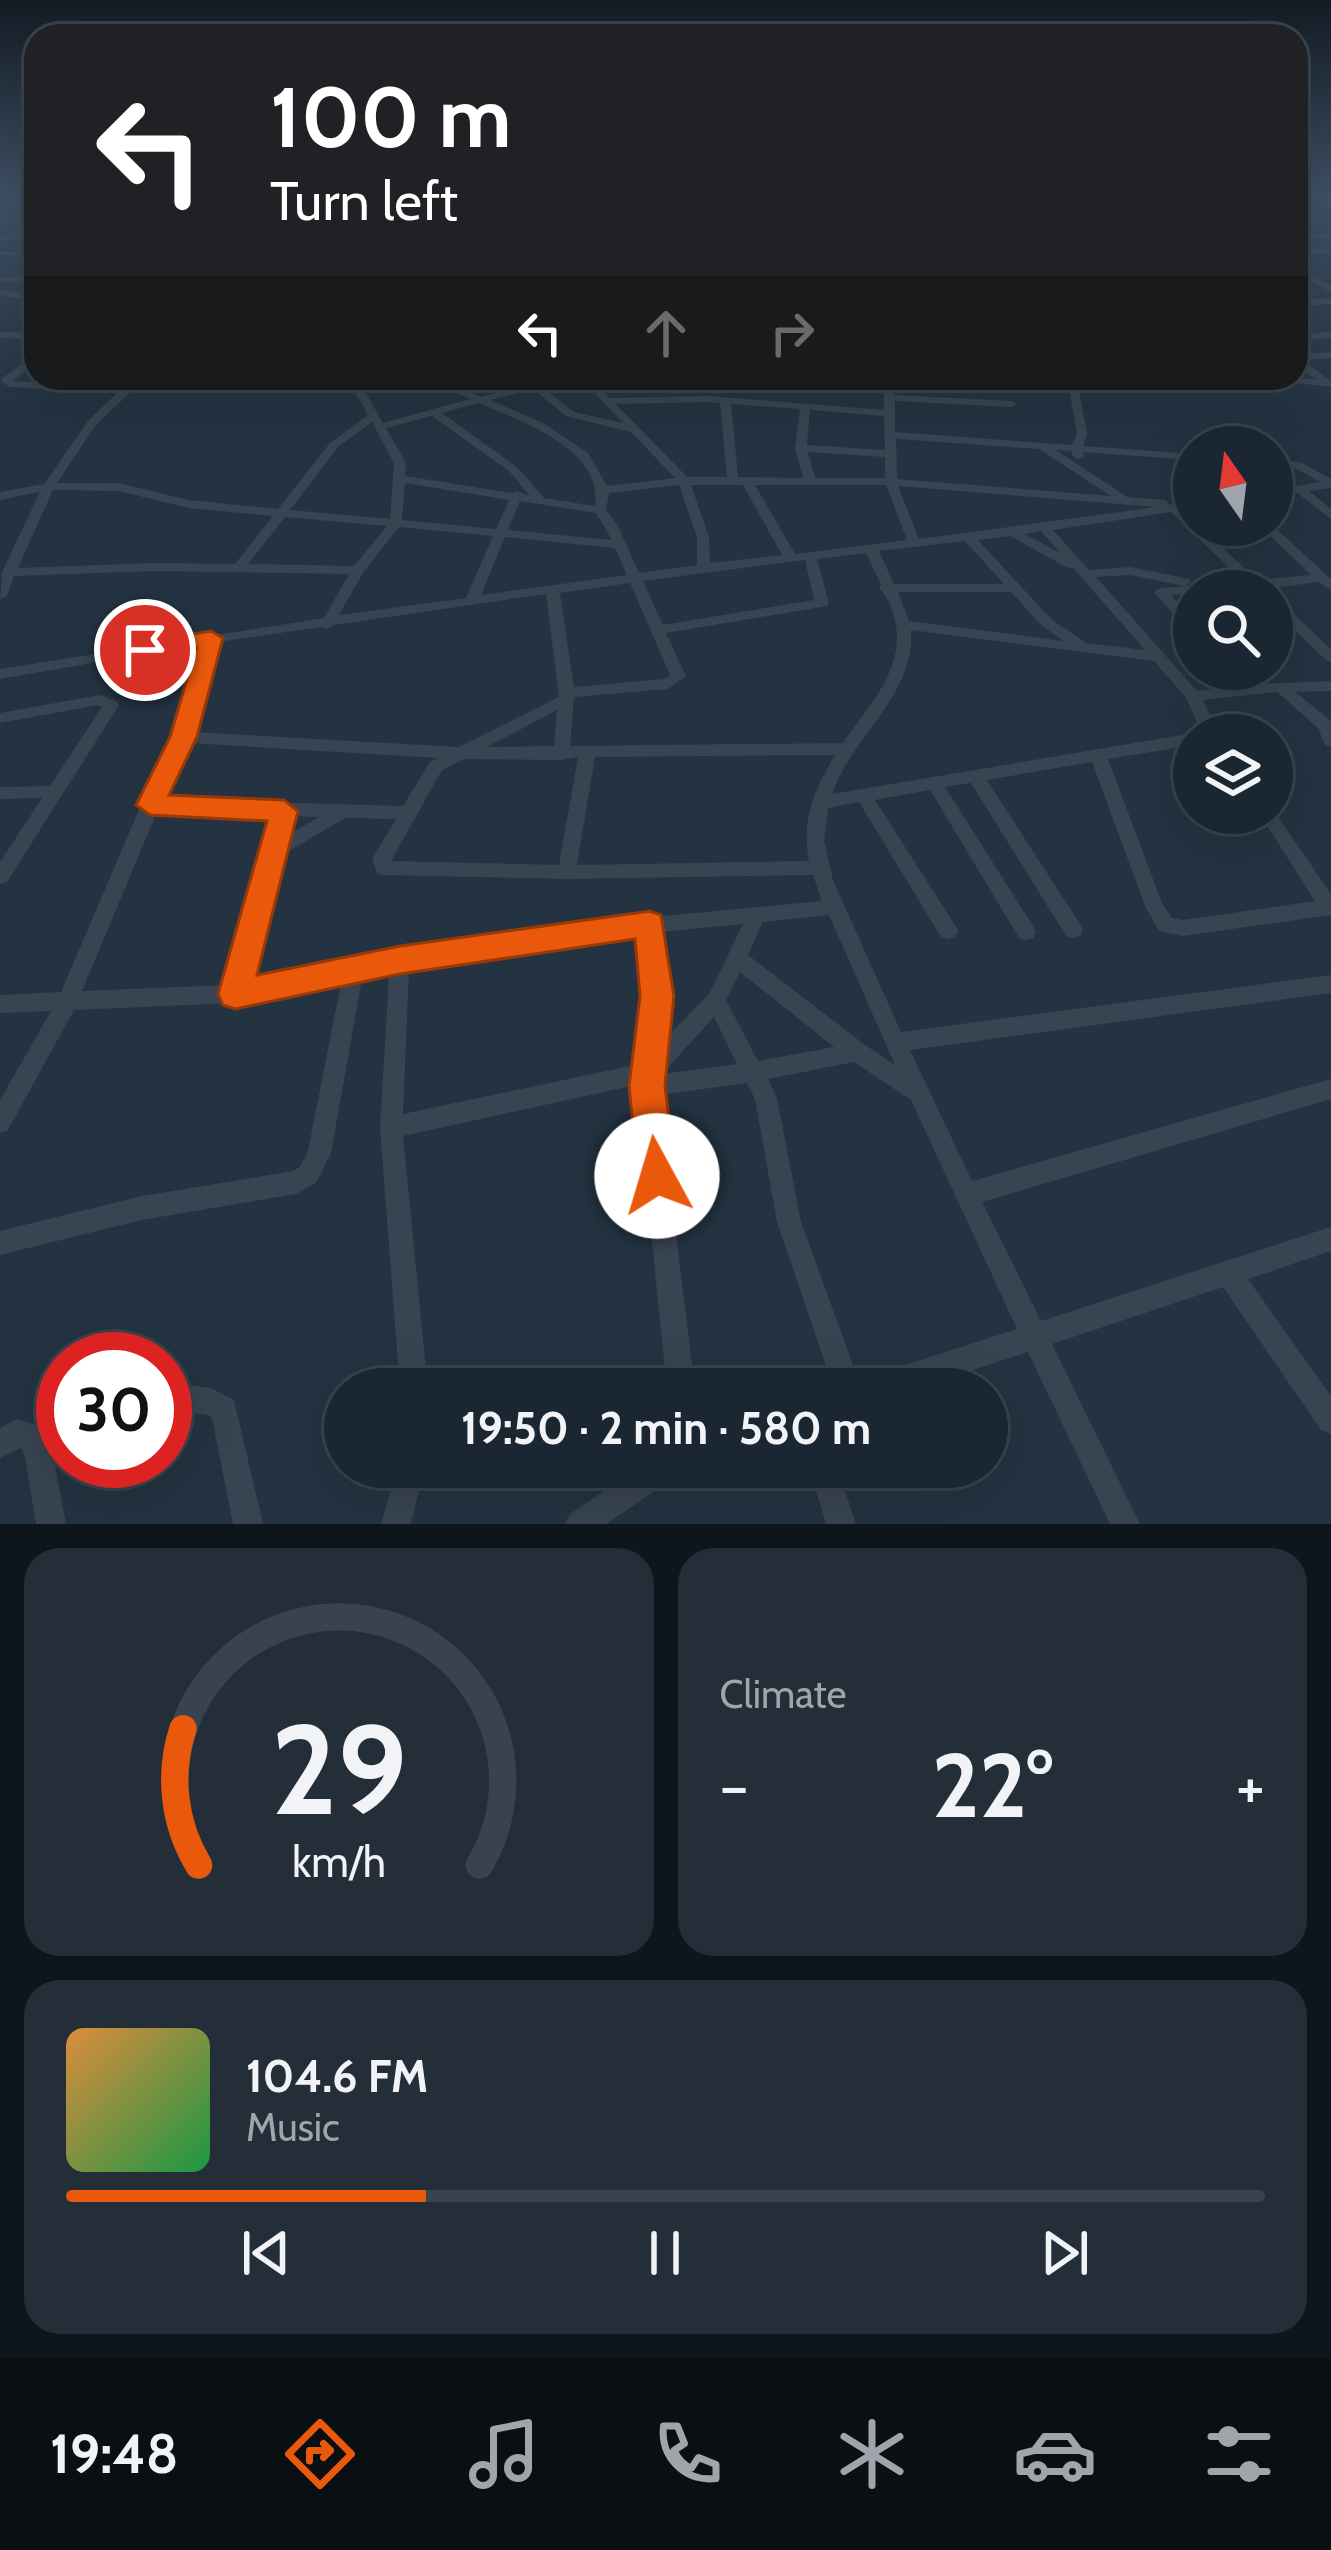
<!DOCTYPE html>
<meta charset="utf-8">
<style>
:root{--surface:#1a2631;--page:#232e39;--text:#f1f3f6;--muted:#9fa5ab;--line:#38434d;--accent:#ea580c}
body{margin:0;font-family:Cabin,sans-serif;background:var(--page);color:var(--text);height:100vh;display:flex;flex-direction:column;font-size:45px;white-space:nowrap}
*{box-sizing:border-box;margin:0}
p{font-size:39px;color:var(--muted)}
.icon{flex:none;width:66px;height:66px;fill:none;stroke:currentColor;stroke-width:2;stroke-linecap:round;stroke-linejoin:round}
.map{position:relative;height:1524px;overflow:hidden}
.side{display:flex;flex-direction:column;gap:24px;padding:24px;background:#0e151b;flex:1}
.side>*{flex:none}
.banner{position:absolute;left:24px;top:24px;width:1284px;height:366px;border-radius:36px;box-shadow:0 12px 48px #0002,0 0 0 3px var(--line);background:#202124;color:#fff;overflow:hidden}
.needle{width:78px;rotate:346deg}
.controls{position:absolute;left:1173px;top:426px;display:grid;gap:24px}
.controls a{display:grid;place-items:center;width:120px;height:120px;border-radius:50%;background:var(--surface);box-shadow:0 12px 48px #0002,0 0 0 3px var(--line);font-size:60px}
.speed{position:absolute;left:36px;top:1332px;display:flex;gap:24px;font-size:60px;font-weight:700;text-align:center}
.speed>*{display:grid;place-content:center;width:156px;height:156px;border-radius:50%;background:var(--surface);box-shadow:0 12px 48px #0002,0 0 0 3px var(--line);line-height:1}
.speed .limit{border:18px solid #d22;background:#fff;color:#111}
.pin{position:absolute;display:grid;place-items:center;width:102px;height:102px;color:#fff;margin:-51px;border:6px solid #fff;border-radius:50%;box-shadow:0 3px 12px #0007}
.me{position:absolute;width:132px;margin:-66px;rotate:354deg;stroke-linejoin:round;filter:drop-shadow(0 0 9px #0008)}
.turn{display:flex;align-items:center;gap:42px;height:252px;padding:0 48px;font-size:54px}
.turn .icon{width:156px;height:156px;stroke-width:2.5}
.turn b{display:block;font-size:84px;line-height:102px}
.lanes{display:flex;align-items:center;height:114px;padding:0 48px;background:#0003;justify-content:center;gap:60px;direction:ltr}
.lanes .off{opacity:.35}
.big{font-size:90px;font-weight:800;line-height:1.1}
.side .card{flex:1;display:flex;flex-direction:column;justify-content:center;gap:18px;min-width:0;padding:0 42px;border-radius:36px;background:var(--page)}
.side .dial{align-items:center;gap:0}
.dial svg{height:312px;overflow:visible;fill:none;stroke:var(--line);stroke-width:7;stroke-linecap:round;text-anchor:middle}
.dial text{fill:var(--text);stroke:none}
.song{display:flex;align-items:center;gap:36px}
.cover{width:144px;height:144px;border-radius:18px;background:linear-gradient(135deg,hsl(30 70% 55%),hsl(140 70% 35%))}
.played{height:12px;border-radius:6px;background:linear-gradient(90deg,var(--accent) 30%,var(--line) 30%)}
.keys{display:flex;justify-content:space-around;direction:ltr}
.heat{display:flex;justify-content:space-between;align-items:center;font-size:66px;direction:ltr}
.side .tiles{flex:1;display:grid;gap:24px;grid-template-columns:1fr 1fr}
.card:last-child{grid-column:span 2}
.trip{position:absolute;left:324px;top:1368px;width:684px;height:120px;border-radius:60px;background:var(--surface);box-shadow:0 12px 48px #0002,0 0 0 3px var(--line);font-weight:800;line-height:120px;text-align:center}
.dock{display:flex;height:192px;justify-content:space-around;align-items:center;background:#0a0f14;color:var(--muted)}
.dock .icon{width:84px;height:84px}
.dock .on{color:var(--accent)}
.dock b{font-size:54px;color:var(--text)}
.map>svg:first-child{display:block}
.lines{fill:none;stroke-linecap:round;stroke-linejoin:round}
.minor{fill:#384451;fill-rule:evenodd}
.route{fill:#ea580c;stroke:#983908;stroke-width:3}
</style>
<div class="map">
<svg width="1331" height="1524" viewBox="0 0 1331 1524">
<rect width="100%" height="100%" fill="#233341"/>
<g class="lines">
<path class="minor" d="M26,197H33L9,216L36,218V222H0V216Z
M1296,200L1331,201V205L1296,204Z
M1331,218V222L1296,223V219Z
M1331,233V237L1296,239V235Z
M36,234V238L0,240V236Z
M1331,249V253L1296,254V250Z
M0,251L36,252V256L0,255Z
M1296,267L1331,286V292L1296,272Z
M0,277L36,278V282L0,281Z
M0,290L36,294V300L0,296Z
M1331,298V304L1296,306V300Z
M0,332L36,333V339L0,338Z
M1331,332V338L1296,340V334Z
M1331,352V358L1302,360L1331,381V387L1279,381L1274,378L1316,379L1296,365V354Z
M36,354V362L13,381L123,387L134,378H145L95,426L57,483H118L189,500L278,509L330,443L368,415L350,383L342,378L358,379L383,423L470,399L424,378H437L481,397L527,385L521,379L531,378L574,412L623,423L580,378H591L610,398L707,396L884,410V378H894V395L1012,401L1017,404L1012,407L895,401V432L1072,445L1077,434L1067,378H1077L1087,434L1083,446L1194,454V460L1083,452L1084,456L1078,459L1074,458L1071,451L1056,450L1127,497L1165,500L1170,505L1194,501V509L1183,510L1194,520V525H1199L1257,580L1311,575L1259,525H1272L1331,579V590L1319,582L1256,590L1194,591V593L1171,595L1194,620V633L1189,632L1154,592L1161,588L1184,586L1130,575L1096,577L1197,691L1240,686L1225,669H1241L1256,684L1331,681V691L1295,692L1331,721V747L1325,745L1318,728L1277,692L1203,700L1219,735H1203L1186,698L1154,661L911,630C916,694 851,738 832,794L1194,733L1199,735H1194V745L1108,759L1162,903L1172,918L1183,920L1315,901L1259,813H1272V808L1331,894V915L1183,936L1159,931L1145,906L1092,762L987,780L1080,924L1083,930L1080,936L1073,938L1066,936L971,783L945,787L1033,926L1036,932L1033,938L1026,940L1019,938L930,790L875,800L955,925L958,931L955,937L948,939L941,937L859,802L828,808L824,840L833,880L901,1032L1331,975V993L910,1050L972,1181L1331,1079V1099L982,1202L1041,1321L1331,1227V1251L1248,1279L1331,1396V1434L1321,1430L1223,1287L1052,1344L1140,1524H1110L1028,1352L915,1389H834L777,1222L755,1099L747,1083L659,1095L695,1389H667L636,1085L403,1136L428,1389H400L380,1128L389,974L362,979L331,1153L316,1183L296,1194L142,1220L0,1255V1231L142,1196L293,1171L300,1167L308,1151L341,983L235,1003L74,1010L8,1130L0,1133V1100L51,1011L0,1013V995L61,992L141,805L176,737L202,644L0,679V669L324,618L349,574L154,571L14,576L7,596L0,600L2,572L40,492L0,500V492L44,484L88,421L117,393L10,387L2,382V378ZM533,389L566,416L631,432L675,478L607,486L588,453L545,424L490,400ZM707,402L720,403L727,477H687L616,404ZM479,403C521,421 604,449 595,506L544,498L517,467L442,413ZM731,404L800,409L795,448L803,478L738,477ZM810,410L884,416L885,450L807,445ZM432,416L509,471L530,496L517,491L512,493L405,476L406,463L386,428ZM372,422L394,463L390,519L290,510L338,447ZM896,439L1039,449L1111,496L897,479ZM808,452L885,457V478H815ZM405,483L509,500L496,529L402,520ZM679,485L697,537V565L639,573L617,524L606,510L609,493ZM691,485H743L782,555L710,563L709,537ZM755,485H886L907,540L795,554ZM898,486L1156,507L919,539ZM53,490L118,491L189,508L273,516L235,564L154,563L18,568ZM520,501L596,513L612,540L508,530ZM1171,512L1243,581L1185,586L1191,582L1189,579L1130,567L1089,570L1053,530ZM285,517L387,526L354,566L248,564ZM399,527L493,536L466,598L339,615L364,571ZM1041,531L1060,553L1025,534ZM1010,536L1066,567L1073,568L1145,650L1086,643L1051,619L978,540ZM505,537L615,548L627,575L481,595ZM965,541L1004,584H894L879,551ZM866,553L881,585L879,588C886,595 889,602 893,613C910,664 870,704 843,743L570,746L574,697L668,689L686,676L666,633L827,606L829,603L817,559ZM805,560L814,600L663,625L643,581ZM630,583L670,675L664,679L574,687L560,593ZM898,592H1011L1041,625L1064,641L909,621ZM546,594L559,697L459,747L193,732L217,642L321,627L327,629L334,625ZM557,710L554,746L487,747ZM189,743L438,758L430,762L403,806L163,799ZM835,755C814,791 801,818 809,861L577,865L595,757ZM578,757L559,865L391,861L442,770L464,759L561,760ZM157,812L274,815L227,985L82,991ZM291,816L319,817L286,836ZM345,818L396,819L372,859L377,873L383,875L567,879L813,875L822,901L558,926L406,954L400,952C386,956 370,964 354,960L346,965L248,983L281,856ZM829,915L895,1065L865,1045L748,955L763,922ZM743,924L709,994L662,1042L667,996L660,932ZM641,934L647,996L639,1064L403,1114L409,970L558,942ZM740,972L834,1047L758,1061L726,1000ZM714,1017L737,1064L662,1074ZM854,1062L911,1100L1017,1329L874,1375L864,1379L861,1387L801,1222L777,1098L768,1079Z
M1272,459L1302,463L1331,479V488L1309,491L1331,509V519L1297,493L1272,498V490L1320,482L1295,468L1272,465Z
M1272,597L1277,598L1331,649V662L1326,660L1272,609Z
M100,695L116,701L119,705L7,882L0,884V862L42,798L0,799V787L50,786L102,707L98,705L0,723V713Z
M165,1382L211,1388L234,1400L263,1524H233L212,1418L207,1415L165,1410Z
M17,1419L40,1426L43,1433L53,1423L63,1419V1452L54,1461L66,1524H36L25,1457L21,1448L0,1458V1428Z
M397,1467H425L411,1524H381Z
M640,1467H679L675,1477L606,1524H565L570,1514Z
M809,1467H837L856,1524H826Z"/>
</g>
<linearGradient id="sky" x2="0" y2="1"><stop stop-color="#131c24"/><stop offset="0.48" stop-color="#3f5065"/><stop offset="1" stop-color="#3f5065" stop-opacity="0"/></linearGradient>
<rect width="1331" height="410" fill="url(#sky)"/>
<path class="route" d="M211,631L223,638L197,737L169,795L284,800L298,811L257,975L400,946L650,911L661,915L674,996L665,1086L676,1176L671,1190L657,1195L643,1190L638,1176L629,1086L640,996L635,939L400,974L235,1009L223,1005L218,994L267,821L150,815L136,805L170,737L196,648L145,657L133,650L145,642Z"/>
</svg>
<div class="controls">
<a><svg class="needle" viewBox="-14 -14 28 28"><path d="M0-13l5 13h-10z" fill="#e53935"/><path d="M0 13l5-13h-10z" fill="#9fa5ab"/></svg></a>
<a><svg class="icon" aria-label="search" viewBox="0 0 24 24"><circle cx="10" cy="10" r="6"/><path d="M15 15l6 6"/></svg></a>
<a><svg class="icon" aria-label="layers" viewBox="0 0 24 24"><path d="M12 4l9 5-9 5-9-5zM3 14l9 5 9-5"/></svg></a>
</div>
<div class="speed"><div class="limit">30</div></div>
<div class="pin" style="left:145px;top:650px;background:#d93025"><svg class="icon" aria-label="arrive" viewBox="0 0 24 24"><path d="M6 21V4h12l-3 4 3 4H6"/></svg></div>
<svg class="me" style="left:657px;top:1176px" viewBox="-20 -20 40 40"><circle r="19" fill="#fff"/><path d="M0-13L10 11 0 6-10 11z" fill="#ea580c"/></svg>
<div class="trip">19:50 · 2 min · 580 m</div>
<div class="banner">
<div class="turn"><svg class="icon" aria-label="left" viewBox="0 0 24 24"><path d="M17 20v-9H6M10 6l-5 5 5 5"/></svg><div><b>100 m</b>Turn left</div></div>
<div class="lanes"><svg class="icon" aria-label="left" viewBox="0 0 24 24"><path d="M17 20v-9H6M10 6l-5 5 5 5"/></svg><svg class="icon off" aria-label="ahead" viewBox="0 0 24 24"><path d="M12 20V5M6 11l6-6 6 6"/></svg><svg class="icon off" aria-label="right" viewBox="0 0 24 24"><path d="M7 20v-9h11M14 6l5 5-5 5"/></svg></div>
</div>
</div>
<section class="side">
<div class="tiles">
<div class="card dial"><svg viewBox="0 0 100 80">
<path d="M14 69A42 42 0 1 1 86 69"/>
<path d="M14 69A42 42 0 0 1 10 34" stroke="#ea580c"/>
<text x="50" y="56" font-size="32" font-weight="700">29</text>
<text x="50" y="72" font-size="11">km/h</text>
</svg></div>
<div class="card"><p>Climate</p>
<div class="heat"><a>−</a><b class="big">22°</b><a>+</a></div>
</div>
<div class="card">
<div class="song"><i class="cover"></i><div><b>104.6 FM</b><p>Music</p></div></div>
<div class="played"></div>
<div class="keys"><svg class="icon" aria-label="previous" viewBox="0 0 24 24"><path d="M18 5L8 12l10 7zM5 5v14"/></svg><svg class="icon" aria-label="pause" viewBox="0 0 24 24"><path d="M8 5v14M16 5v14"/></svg><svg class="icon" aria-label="next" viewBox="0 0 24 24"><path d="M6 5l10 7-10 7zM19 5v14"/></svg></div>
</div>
</div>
</section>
<nav class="dock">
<b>19:48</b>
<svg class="icon on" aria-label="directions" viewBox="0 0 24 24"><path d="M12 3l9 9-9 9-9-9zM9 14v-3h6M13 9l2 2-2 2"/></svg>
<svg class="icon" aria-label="music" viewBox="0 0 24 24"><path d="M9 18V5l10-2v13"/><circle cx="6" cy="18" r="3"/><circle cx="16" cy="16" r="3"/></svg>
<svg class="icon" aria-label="phone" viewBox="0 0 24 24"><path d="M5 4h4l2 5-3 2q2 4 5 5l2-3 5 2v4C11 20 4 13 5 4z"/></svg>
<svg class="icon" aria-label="climate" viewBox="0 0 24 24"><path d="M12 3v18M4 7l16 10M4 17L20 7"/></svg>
<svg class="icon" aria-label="car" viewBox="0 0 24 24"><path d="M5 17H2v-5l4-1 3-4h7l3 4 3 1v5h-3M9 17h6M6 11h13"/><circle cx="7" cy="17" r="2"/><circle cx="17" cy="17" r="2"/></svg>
<svg class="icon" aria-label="filters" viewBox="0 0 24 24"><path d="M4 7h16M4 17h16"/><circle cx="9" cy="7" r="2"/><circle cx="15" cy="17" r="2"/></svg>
</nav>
